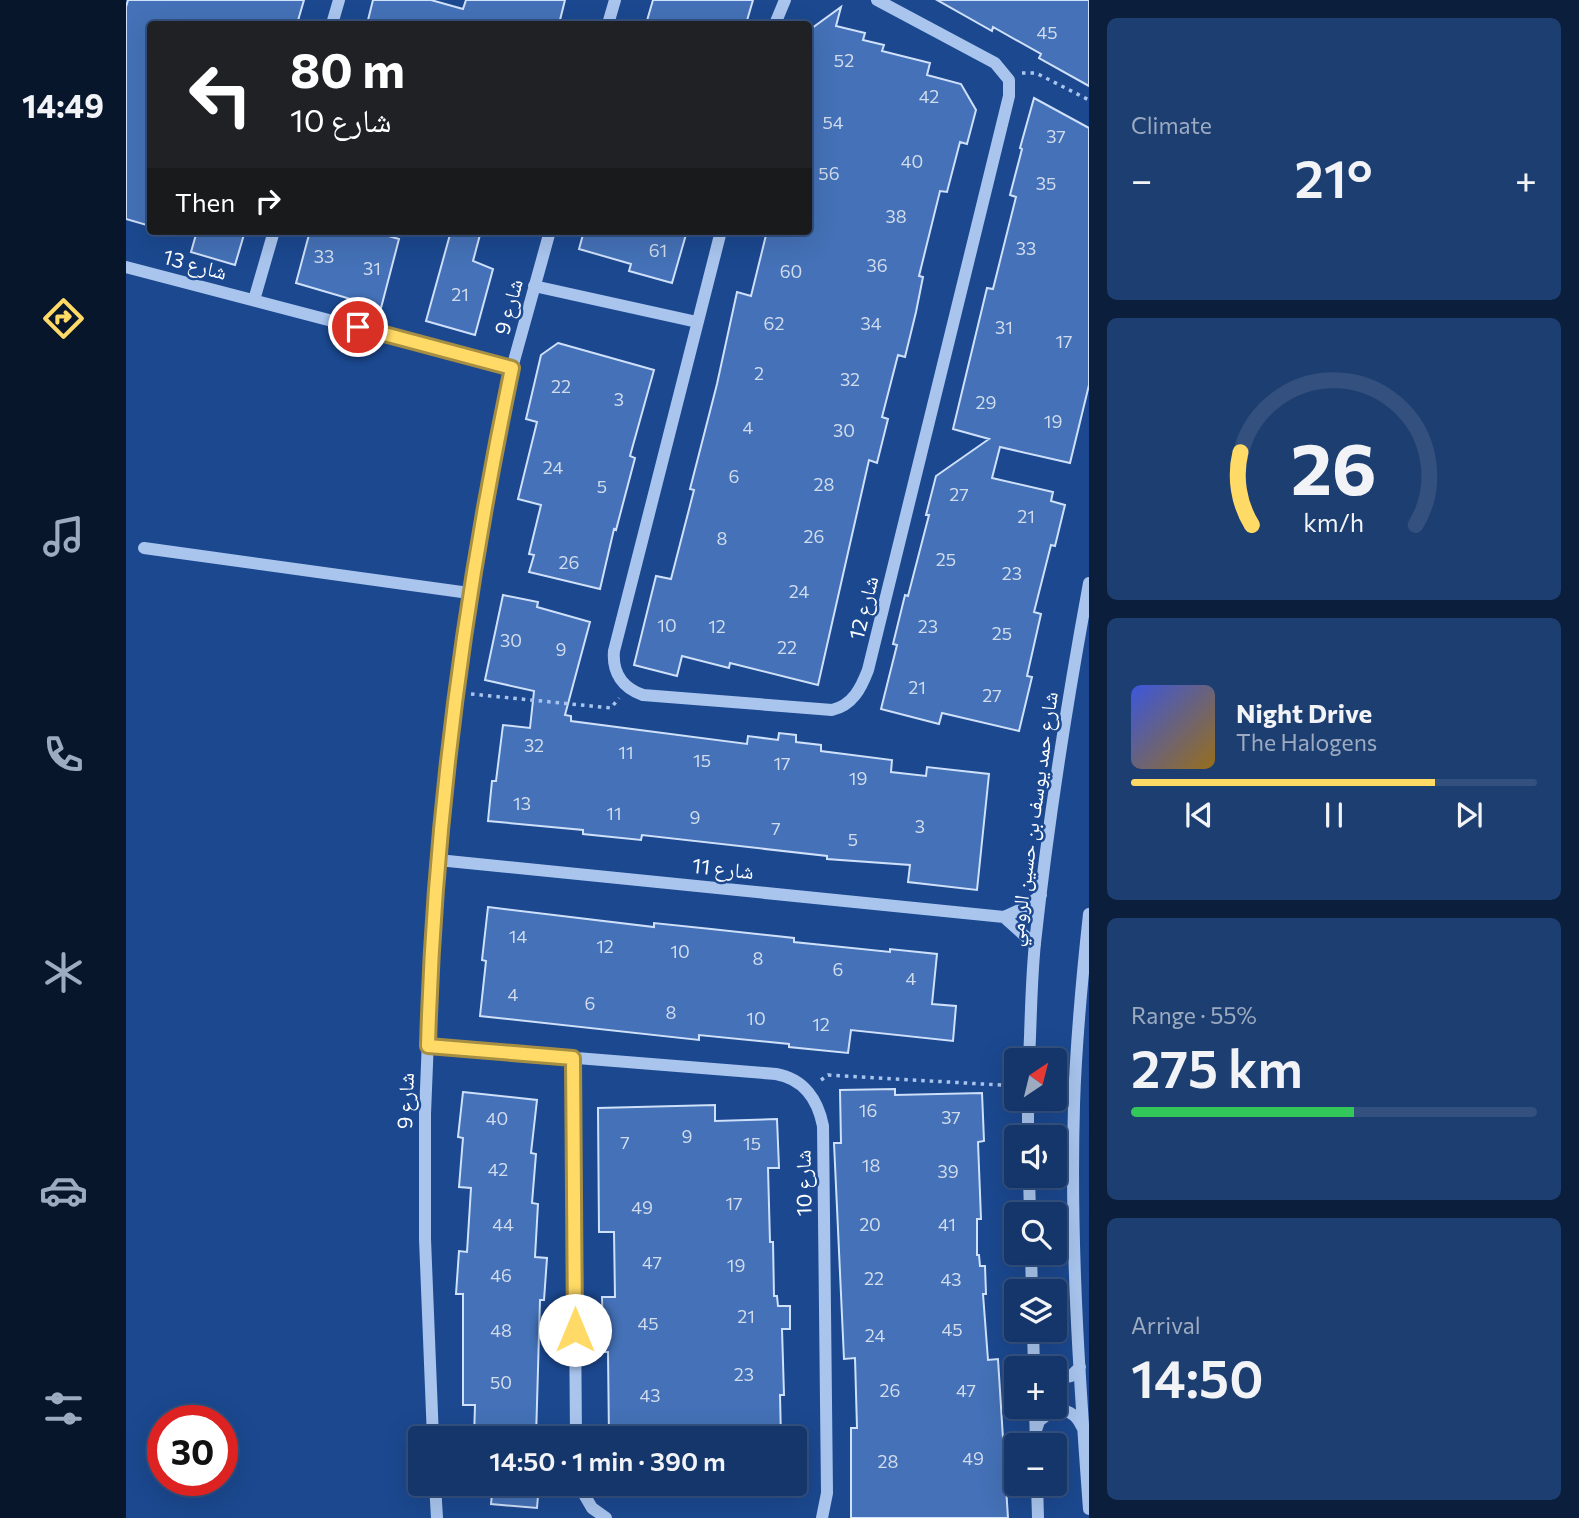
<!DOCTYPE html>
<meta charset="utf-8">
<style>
:root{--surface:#14366b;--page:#1d3e71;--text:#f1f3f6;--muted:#9dabc1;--line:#33507e;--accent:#ffda66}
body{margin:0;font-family:Commissioner,"Noto Naskh Arabic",sans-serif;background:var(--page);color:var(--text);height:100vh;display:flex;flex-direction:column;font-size:26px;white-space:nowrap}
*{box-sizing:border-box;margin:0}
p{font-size:23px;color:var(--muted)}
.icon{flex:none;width:38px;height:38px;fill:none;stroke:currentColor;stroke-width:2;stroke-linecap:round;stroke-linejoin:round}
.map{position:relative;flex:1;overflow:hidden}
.sheet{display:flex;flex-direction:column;gap:18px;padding:18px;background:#0b1e3b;width:490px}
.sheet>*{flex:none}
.guide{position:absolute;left:21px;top:21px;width:665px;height:214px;border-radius:7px;box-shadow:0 7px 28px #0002,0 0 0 2px var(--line);background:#202124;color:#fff;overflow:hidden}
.needle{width:46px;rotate:35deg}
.buttons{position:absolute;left:878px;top:1048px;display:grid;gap:14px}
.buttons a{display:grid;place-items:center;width:63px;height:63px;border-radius:7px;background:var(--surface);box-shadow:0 7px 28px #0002,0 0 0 2px var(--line);font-size:35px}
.speed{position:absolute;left:21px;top:1405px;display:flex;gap:14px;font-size:35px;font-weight:700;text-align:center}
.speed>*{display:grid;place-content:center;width:91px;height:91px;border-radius:50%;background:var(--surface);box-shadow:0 7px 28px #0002,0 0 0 2px var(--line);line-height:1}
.speed .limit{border:10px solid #d22;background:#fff;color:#111}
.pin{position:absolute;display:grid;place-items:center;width:60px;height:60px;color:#fff;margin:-30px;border:4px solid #fff;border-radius:50%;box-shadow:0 2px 7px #0007}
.me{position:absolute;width:77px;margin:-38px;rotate:0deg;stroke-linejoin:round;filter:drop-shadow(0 0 5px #0008)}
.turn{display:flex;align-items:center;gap:24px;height:147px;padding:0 28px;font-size:32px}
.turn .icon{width:91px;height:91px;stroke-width:2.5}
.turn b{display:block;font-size:49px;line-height:60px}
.then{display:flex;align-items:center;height:66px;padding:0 28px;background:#0003;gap:14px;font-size:26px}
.big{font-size:52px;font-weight:600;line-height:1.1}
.sheet .tile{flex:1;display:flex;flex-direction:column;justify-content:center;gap:10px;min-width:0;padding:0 24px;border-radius:10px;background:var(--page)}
.sheet .dial{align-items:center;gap:0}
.dial svg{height:182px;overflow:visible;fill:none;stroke:var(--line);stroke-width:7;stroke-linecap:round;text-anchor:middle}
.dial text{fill:var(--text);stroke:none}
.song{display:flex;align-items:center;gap:21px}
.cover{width:84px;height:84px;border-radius:10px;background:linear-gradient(135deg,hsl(230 70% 55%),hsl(40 70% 35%))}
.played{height:7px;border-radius:4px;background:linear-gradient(90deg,var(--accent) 75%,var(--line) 75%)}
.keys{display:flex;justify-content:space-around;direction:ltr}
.heat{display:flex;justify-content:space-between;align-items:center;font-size:38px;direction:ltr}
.charge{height:10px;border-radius:5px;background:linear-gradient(90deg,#34c759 55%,var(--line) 0)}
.trip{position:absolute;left:282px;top:1426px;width:399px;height:70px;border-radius:7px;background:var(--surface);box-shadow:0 7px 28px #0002,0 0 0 2px var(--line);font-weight:600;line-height:70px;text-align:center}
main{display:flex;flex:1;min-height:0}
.tab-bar{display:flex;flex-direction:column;width:126px;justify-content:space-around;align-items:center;background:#08162b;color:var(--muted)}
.tab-bar .icon{width:49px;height:49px}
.tab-bar .on{color:var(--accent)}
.tab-bar b{font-size:32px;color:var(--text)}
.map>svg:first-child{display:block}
.building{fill:#4471b7;stroke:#cfe0fa;stroke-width:2}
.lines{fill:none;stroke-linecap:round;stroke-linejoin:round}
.path{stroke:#a9c5ee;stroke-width:3.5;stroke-dasharray:3.5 5;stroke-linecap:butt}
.minor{stroke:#a9c5ee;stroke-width:12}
.route-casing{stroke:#a68e42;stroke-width:18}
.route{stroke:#ffda66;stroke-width:12}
.labels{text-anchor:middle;stroke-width:5;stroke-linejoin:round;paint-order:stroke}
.number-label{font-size:18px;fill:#d0dced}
.street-label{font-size:21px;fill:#fff;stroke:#1b488f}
</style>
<main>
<nav class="tab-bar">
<b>14:49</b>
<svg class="icon on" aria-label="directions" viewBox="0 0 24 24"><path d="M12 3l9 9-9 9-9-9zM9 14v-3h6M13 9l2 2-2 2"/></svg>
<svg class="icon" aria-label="music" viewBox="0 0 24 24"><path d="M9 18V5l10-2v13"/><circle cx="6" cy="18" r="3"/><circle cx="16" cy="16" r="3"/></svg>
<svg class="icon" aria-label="phone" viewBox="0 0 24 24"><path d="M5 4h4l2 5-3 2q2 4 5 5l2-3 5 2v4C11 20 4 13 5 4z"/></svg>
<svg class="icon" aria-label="climate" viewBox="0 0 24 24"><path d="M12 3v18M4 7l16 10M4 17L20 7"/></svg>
<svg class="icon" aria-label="car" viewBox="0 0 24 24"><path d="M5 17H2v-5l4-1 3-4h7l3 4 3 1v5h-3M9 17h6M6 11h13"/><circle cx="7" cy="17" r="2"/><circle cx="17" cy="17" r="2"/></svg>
<svg class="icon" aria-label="filters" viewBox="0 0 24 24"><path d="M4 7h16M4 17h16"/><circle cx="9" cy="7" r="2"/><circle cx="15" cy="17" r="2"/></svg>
</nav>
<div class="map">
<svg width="963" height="1518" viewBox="0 0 963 1518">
<rect width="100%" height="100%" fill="#1b488f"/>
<path class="building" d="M2,0H178L171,24H24V226L0,219V7Z
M247,0H305L337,9L340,0H439L433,24H241Z
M527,0H627L620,24H520Z
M811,0H963V86L913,58L915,54L867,27L866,31Z
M715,7L710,26L739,33L737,40L758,45L756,51L804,63L801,75L835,84L850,110L841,144L834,142L821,192L814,191L793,276L797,277L790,312L779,357L772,355L756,417L762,419L751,463L743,460L692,685L604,663L603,668L556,656L551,676L508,665L530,576L545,579L568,490L564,489L591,384L611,292L625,296L641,231H682V31Z
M908,98L963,128V385L944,463L874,447L866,478L927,492L925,501L939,505L929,546L925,545L908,612L915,614L901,676L906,677L893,731L816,713L813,724L755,709L771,645L767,644L779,595L782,596L803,515H800L810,476L863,439L827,429L861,288L867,289L890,197L884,195L896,149L894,148Z
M71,231H119L109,265L65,252Z
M184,231H245L273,239L255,308L170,283Z
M325,231H355L347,261L367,269L349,335L300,321Z
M458,231H561L546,283L503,271L505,264L453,249Z
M432,343L528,370L504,456L509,458L490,530L488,529L474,589L403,572L408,555L403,554L415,505L392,499L411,422L400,419L415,355Z
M377,595L412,602L411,607L464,622L439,715L445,716V721L621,744L622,736L652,740L653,733L670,735V742L695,745V751L766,760L765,772L800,776L801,767L863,774L851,890L782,882L784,865L701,859V856L516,835L515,840L457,834V830L362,821L366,781H370L377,725L404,728L408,691L359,680Z
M362,907L528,927V923L585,929L668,938V942L764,952V949L811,954L806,1004L830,1006L827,1041L725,1030L722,1053L663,1047V1044L573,1035V1040L354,1016L360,961L356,960Z
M769,1089V1095L856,1093L858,1141L852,1142L855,1219H851V1255H853L854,1266H859L860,1294H857L862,1360L872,1359L882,1518H725V1428H731L729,1358L718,1359L708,1143H715L714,1090Z
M337,1092L411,1100L405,1153L410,1154L406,1203L412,1204L409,1257L421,1258L418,1300H414L410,1438H348L349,1405H337V1294H330L333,1251L341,1252L345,1188L333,1187L337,1138L332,1137Z
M589,1105V1121L651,1119L653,1168H642L644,1242H647L648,1296H651L652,1306H664V1329H656L658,1395H654L655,1438H483L482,1352H477L476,1297H489L488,1232H473L472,1108Z
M367,1484H413L411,1508L365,1504Z"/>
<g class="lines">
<path class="path" d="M896,73H910L963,100
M345,694L485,708L493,698
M695,1080L702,1075L891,1086"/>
<path class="minor" d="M206,24L213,0
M482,24L489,0
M649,24L659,0
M595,231L488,651C486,673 497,688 517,695L706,710C727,705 735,688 742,670L883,96V80L869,63L751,0
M0,267L386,368
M408,286L571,322
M128,300L148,231
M18,548L343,593
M312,860L878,917L898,908L915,895
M963,914C956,978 950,1041 948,1105C944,1240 953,1375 963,1509
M878,917L909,945
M302,1046L650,1074C678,1079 692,1100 697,1126L701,1493L696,1518
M447,1058L450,1438
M903,1060C905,1021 905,982 909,943C922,822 941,702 963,583
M902,1099V1138
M903,1176L904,1214
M905,1253L906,1292
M907,1330L908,1368
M929,1379L945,1376L954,1367
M909,1407L910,1446
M909,1433L913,1421L926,1411C941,1409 950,1413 956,1427
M307,1438L299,1239V1114L306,940L321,762L338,629L368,455L386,368L424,231
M309,1484L311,1518
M452,1484L466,1508L480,1518
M911,1484L912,1518"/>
</g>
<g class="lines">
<g class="route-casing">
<path id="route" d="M232,327L386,368C339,592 308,817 302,1046L447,1058L449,1330"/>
</g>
<use href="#route" class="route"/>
</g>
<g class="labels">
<g class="number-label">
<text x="921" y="39">45</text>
<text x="718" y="67">52</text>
<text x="803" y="103">42</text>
<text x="707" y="129">54</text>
<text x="930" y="143">37</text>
<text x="786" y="168">40</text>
<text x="703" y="180">56</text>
<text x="920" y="190">35</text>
<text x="770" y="223">38</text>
<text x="900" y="255">33</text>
<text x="532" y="257">61</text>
<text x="198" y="263">33</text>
<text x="751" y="272">36</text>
<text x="246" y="275">31</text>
<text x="665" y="278">60</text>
<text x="334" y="301">21</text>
<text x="648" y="330">62</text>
<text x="745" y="330">34</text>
<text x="878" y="334">31</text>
<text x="938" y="348">17</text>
<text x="633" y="380">2</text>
<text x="724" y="386">32</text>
<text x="435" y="393">22</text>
<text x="493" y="406">3</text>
<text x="860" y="409">29</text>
<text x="927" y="428">19</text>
<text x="622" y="434">4</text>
<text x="718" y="437">30</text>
<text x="427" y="474">24</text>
<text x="608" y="483">6</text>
<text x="698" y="491">28</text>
<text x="476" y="493">5</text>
<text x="833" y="501">27</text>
<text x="900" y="523">21</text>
<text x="688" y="543">26</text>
<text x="596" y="545">8</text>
<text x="820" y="566">25</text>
<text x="443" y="569">26</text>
<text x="886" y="580">23</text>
<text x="673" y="598">24</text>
<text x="541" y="632">10</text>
<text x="591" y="633">12</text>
<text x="802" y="633">23</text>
<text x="876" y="640">25</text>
<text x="385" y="647">30</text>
<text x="661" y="654">22</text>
<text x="435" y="656">9</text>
<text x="791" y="694">21</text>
<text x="866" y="702">27</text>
<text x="408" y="752">32</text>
<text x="500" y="759">11</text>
<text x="576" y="767">15</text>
<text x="656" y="770">17</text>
<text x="732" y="785">19</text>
<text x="396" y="810">13</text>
<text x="488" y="820">11</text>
<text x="569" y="824">9</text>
<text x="794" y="833">3</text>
<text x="650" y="835">7</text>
<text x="727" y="846">5</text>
<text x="392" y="943">14</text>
<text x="479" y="953">12</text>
<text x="554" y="958">10</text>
<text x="632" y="965">8</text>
<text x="712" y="976">6</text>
<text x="785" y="985">4</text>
<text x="387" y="1001">4</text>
<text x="464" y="1010">6</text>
<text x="545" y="1019">8</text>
<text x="630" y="1025">10</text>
<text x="695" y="1031">12</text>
<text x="742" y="1117">16</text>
<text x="825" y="1124">37</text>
<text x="371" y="1125">40</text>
<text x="561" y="1143">9</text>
<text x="499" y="1149">7</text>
<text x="626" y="1150">15</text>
<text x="745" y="1172">18</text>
<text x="372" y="1176">42</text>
<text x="822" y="1178">39</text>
<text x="608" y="1210">17</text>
<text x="516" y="1214">49</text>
<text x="377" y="1231">44</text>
<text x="744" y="1231">20</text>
<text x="821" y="1231">41</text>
<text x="526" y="1269">47</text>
<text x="610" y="1272">19</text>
<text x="375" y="1282">46</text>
<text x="748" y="1285">22</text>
<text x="825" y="1286">43</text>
<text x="620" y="1323">21</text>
<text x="522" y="1330">45</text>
<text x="826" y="1336">45</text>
<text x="375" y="1337">48</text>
<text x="749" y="1342">24</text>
<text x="618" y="1381">23</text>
<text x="375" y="1389">50</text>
<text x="764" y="1397">26</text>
<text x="840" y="1397">47</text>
<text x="524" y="1402">43</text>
<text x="847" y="1465">49</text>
<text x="762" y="1468">28</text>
</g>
<g class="street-label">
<text transform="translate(69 265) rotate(15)" y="7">شارع 13</text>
<text transform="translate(383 307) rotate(-75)" y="7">شارع 9</text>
<text transform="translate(738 608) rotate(-76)" y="7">شارع 12</text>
<text transform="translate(907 819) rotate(-82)" y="7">شارع حمد يوسف بن حسين الرومي</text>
<text transform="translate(597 869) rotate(6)" y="7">شارع 11</text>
<text transform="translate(280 1101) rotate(-88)" y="7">شارع 9</text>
<text transform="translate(678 1183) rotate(-91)" y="7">شارع 10</text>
</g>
</g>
</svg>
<div class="buttons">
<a><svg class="needle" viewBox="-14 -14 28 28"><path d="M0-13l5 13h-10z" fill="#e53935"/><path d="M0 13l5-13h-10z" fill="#9dabc1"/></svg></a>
<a><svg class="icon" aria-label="sound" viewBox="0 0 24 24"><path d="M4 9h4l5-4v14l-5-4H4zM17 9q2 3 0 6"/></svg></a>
<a><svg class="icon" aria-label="search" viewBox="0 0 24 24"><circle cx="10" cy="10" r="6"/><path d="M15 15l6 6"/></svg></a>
<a><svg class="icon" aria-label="layers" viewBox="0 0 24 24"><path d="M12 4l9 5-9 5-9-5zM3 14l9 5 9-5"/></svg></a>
<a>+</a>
<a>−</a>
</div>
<div class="speed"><div class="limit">30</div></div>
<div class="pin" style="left:232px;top:327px;background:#d93025"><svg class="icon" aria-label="arrive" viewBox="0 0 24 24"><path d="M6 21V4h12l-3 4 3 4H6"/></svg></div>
<svg class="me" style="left:449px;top:1330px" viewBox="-20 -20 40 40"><circle r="19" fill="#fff"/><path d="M0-13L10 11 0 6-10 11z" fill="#ffda66"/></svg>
<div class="trip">14:50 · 1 min · 390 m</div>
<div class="guide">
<div class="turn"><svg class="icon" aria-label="left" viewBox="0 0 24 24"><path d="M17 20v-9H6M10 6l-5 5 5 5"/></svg><div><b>80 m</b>شارع 10</div></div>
<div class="then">Then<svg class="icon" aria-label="right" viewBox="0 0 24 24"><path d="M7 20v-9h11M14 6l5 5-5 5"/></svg></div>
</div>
</div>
<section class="sheet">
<div class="tile"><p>Climate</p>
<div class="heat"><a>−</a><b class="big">21°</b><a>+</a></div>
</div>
<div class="tile dial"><svg viewBox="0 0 100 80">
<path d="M14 69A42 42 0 1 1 86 69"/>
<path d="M14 69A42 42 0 0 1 9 37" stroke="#ffda66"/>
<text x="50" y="56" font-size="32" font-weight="700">26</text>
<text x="50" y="72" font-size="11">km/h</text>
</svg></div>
<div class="tile">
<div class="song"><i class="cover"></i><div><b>Night Drive</b><p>The Halogens</p></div></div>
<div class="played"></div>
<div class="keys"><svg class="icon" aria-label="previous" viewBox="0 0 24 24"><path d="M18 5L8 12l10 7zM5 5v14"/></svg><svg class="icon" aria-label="pause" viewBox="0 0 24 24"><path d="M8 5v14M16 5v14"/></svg><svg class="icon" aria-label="next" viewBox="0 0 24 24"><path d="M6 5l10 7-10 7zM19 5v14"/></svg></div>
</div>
<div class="tile"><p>Range · 55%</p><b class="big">275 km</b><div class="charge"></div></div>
<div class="tile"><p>Arrival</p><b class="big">14:50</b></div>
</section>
</main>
